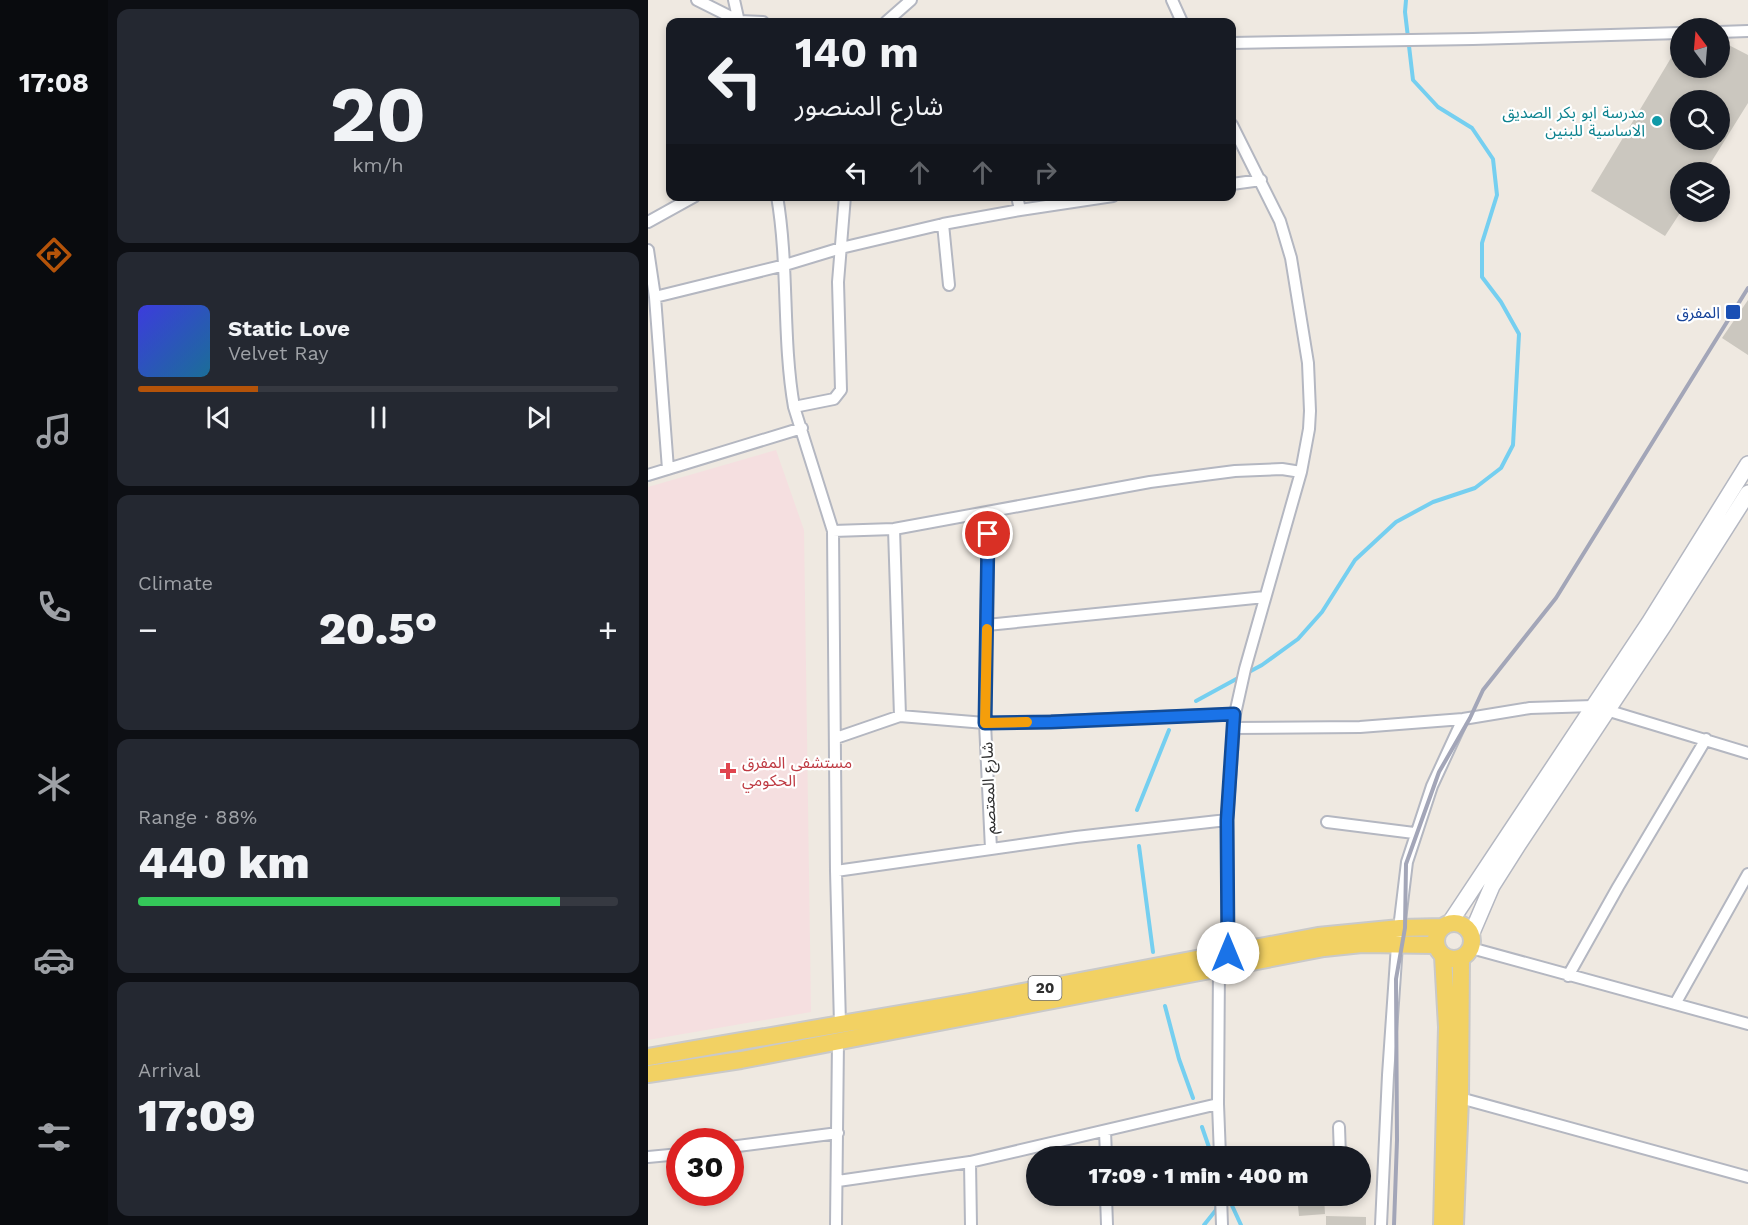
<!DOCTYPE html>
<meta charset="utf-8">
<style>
:root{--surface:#171b24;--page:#242831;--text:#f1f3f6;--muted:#9ea1a6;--line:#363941;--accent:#b45309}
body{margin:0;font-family:"Work Sans","Noto Sans Arabic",sans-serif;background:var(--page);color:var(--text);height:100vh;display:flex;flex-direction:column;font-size:22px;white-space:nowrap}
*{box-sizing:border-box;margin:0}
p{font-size:20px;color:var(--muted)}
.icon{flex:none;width:33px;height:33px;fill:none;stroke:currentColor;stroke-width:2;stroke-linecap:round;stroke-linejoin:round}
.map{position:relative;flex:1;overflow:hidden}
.details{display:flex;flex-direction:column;gap:9px;padding:9px;background:#0d0f14;width:540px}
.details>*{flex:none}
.hud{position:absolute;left:18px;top:18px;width:570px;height:183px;border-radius:12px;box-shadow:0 3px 9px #0003;background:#171b24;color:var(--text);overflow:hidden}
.needle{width:39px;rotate:344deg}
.controls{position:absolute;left:1022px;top:18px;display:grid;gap:12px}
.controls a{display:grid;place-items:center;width:60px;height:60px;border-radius:50%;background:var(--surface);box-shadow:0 3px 9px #0003;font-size:30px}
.speed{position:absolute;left:18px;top:1128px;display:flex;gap:12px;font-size:30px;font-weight:700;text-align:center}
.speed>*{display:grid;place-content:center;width:78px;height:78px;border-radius:50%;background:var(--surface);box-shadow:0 3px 9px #0003;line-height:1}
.speed .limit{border:9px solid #d22;background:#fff;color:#111}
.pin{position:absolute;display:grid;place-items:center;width:51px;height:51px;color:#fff;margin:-26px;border:3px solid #fff;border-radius:50%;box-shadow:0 2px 6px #0007}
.me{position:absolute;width:66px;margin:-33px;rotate:0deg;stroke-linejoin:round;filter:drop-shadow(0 0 4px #0008)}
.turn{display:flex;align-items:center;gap:21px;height:126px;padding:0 30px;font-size:27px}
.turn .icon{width:78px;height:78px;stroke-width:2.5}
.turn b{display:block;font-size:42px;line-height:51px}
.lanes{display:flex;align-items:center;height:57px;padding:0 30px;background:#0003;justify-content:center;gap:30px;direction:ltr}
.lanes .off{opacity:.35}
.big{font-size:45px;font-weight:800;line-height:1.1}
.details .card{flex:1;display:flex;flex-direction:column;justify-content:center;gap:9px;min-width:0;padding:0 21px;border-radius:12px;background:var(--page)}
.details .dial{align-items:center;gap:0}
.dial b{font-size:78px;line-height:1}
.song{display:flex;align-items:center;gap:18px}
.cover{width:72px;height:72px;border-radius:9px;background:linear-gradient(135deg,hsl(240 70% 55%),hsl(200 70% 35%))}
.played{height:6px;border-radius:3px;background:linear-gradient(90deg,var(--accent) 25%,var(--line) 25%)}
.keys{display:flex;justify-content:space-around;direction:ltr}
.heat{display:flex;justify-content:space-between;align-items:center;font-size:33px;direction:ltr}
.charge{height:9px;border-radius:4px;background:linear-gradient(90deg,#34c759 88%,var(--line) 0)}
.trip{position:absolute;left:378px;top:1146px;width:345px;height:60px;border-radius:30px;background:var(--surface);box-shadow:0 3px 9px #0003;font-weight:800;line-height:60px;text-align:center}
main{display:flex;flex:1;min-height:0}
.menu{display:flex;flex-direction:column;width:108px;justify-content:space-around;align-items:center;background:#090b0e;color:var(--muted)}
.menu .icon{width:42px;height:42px}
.menu .active{color:var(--accent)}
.menu b{font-size:27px;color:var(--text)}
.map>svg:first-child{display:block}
.medical{fill:#f5dfe0}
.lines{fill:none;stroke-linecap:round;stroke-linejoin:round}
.stream{stroke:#75cff0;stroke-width:4}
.building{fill:#cbc7bf;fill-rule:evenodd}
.minor-casing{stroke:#b4b7c1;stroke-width:14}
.secondary-casing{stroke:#b4b7c1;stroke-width:18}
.primary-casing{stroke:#c9c9c9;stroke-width:20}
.minor{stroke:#fff;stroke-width:10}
.secondary{stroke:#fff;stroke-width:15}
.primary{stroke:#f2d163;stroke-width:16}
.rail{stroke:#a3a6b8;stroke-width:4}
.route-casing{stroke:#114b97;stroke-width:15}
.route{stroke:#1a73e8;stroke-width:10}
.slow{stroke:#f59e0b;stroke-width:10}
.culture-dot{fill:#0f9aa8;stroke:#fff;stroke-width:2}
.transit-dot{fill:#1a4fb4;stroke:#fff;stroke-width:2}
.health-dot{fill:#e0444e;stroke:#fff;stroke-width:2}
.labels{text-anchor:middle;stroke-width:4.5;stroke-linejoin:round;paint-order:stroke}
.shield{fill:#fff;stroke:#6d6d6d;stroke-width:1.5}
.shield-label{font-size:15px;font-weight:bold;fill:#2e2e2e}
.culture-label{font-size:16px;fill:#0d838f;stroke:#fff;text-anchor:end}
.transit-label{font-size:16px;fill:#164399;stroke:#fff;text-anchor:end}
.health-label{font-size:16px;fill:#be3a42;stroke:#fff;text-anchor:start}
.street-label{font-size:16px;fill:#2e2e2e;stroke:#fff}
</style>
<main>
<nav class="menu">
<b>17:08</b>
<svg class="icon active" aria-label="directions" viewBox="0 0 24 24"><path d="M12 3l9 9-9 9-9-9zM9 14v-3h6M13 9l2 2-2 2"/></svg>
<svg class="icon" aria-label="music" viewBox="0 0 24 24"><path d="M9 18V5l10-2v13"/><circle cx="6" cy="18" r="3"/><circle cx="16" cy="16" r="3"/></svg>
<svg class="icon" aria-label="phone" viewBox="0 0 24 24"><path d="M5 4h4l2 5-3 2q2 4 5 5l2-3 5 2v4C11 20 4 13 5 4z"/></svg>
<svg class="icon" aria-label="climate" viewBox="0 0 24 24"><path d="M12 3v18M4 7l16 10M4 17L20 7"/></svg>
<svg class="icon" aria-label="car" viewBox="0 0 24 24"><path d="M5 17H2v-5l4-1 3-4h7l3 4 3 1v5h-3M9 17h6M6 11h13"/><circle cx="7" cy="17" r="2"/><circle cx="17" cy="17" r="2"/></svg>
<svg class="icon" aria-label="filters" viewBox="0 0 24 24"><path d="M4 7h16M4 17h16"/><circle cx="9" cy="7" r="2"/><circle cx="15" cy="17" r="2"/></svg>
</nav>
<section class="details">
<div class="card dial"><b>20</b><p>km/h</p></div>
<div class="card">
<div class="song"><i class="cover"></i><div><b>Static Love</b><p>Velvet Ray</p></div></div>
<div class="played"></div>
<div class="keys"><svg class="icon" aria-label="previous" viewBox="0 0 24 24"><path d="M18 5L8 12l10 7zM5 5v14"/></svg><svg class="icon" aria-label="pause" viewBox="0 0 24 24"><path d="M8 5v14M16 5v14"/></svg><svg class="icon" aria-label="next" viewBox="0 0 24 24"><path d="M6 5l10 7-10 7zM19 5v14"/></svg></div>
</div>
<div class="card"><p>Climate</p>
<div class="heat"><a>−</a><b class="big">20.5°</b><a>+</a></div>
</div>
<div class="card"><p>Range · 88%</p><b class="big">440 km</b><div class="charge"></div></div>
<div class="card"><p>Arrival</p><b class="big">17:09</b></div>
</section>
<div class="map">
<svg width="1100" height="1225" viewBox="0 0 1100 1225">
<rect width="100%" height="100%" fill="#efe9e1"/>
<path class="medical" d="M128,450L156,530L163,1012L0,1040V487Z"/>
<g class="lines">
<path class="stream" d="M599,673L614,665L650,639L674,612L707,560L748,522L785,502L827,488L853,468L865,445L871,334L853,302L834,277V243L849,195L845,159L824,128L790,107L765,80L757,12L758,0
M548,701L592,677
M489,810L521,730
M491,846L505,952
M517,1006L531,1059L545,1098
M554,1127L564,1156
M581,1199L593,1225
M556,1225L568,1210L569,1205"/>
</g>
<path class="building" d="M1071,40L1100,55V103L1057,172H1032V213L1017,236L943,191L1032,43V68H1071ZM1032,100H1071V140H1032Z
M1100,300V355L1074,338Z
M649,1196H676L677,1214L651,1216Z
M678,1216L718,1217V1225H678Z"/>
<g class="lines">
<g class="minor-casing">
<path id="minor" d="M49,0L91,21L115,22
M86,0L91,22
M524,0L534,22
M238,22L263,0
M1071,32L1100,31
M584,43L825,39L1032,33
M584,184L613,180
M129,196C141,266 134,338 146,407L185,531L188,871L192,1024
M369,196L372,210
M0,222L47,196
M295,224L301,285
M0,250L7,297L20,469
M7,297L137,265L193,248L295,224L372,210L465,196
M146,407L186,399L193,390L190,282L197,196
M0,475L154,428
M340,512L337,723L343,849
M246,529L252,716
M185,531L246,529L502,482L587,471L634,469L653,472
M339,625L617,597
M585,728L712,727L815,719L882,708L945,706L1100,753
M188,738L252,716L337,723L387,722L587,714
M679,822L766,833
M188,871L428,837L579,820
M823,948L1100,1024
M580,953L579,820L587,714L597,669L653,472L661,429L662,411L660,363L643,258L632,221L584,125
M920,976L970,887L1058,739
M1027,1004L1100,874
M812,1098L1100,1177
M570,1104L572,1156
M691,1127L692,1156
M457,1131L458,1156
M82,1147L190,1133
M0,1157L32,1154
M322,1162L323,1225
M190,1181L322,1162L570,1104L571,968
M458,1196L459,1225
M573,1196L574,1225
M188,1225L190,1041
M733,1225L740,1075L749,945L759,862L784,786L815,719"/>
</g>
<g class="secondary-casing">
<path id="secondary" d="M801,924L1001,623L1100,464
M823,935L844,886L870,845L1016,625L1100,493"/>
</g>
<g class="primary-casing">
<path id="primary" d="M788 941a18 18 0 1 1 36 0a18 18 0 1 1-36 0Z
M0,1057L322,1002L670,936L752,928L795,927
M0,1074L93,1060L676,948L714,944L787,945
M794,1225L799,1027L795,956
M807,1225L812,1098L813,958"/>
</g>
<use href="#minor" class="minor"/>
<use href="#secondary" class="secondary"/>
<use href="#primary" class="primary"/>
<path class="rail" d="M746,1225L749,1140L748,979L757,928L758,864L791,772L822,718L835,690L908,598L1100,288"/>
</g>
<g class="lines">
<g class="route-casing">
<path id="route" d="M340,534L337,723L403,722L586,714L579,820L580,953"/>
</g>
<use href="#route" class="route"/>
<path class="slow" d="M339,629L337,723L379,722"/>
</g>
<circle class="culture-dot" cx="1009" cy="121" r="6"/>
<rect class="transit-dot" x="1077" y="304" width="16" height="16" rx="3"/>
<path class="health-dot" d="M77 762h6v6h6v6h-6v6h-6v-6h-6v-6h6z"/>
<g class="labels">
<rect class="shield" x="380.5" y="976" width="33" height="24" rx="4.5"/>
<g class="shield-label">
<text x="397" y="993">20</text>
</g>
<g class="culture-label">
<text x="997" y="118">مدرسة ابو بكر الصديق<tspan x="997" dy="18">الاساسية للبنين</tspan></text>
</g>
<g class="transit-label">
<text x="1072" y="318">المفرق</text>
</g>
<g class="health-label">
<text x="94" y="768">مستشفى المفرق<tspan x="94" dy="18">الحكومي</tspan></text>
</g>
<g class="street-label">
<text transform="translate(340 788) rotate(-92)" y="6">شارع المعتصم</text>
</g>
</g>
</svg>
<div class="controls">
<a><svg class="needle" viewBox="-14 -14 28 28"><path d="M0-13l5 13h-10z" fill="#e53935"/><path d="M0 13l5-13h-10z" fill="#9ea1a6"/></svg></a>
<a><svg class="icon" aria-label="search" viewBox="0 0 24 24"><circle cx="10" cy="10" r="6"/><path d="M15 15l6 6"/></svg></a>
<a><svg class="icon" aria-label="layers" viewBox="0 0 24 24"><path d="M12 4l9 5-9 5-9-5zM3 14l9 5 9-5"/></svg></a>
</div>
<div class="speed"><div class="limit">30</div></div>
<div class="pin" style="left:340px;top:534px;background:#d93025"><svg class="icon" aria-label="arrive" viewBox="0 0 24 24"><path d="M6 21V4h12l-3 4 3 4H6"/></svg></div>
<svg class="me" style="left:580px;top:953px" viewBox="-20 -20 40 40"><circle r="19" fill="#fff"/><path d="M0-13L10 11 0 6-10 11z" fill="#1a73e8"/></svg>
<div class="trip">17:09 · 1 min · 400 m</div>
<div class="hud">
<div class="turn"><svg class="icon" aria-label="left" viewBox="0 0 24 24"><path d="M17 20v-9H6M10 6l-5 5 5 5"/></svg><div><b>140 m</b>شارع المنصور</div></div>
<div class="lanes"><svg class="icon" aria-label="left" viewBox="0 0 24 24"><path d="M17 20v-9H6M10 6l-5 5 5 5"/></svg><svg class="icon off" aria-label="ahead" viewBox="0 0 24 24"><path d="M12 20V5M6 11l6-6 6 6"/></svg><svg class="icon off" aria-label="ahead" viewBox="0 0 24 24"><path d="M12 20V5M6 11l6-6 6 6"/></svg><svg class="icon off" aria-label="right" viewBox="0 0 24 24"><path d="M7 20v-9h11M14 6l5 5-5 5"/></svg></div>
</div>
</div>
</main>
